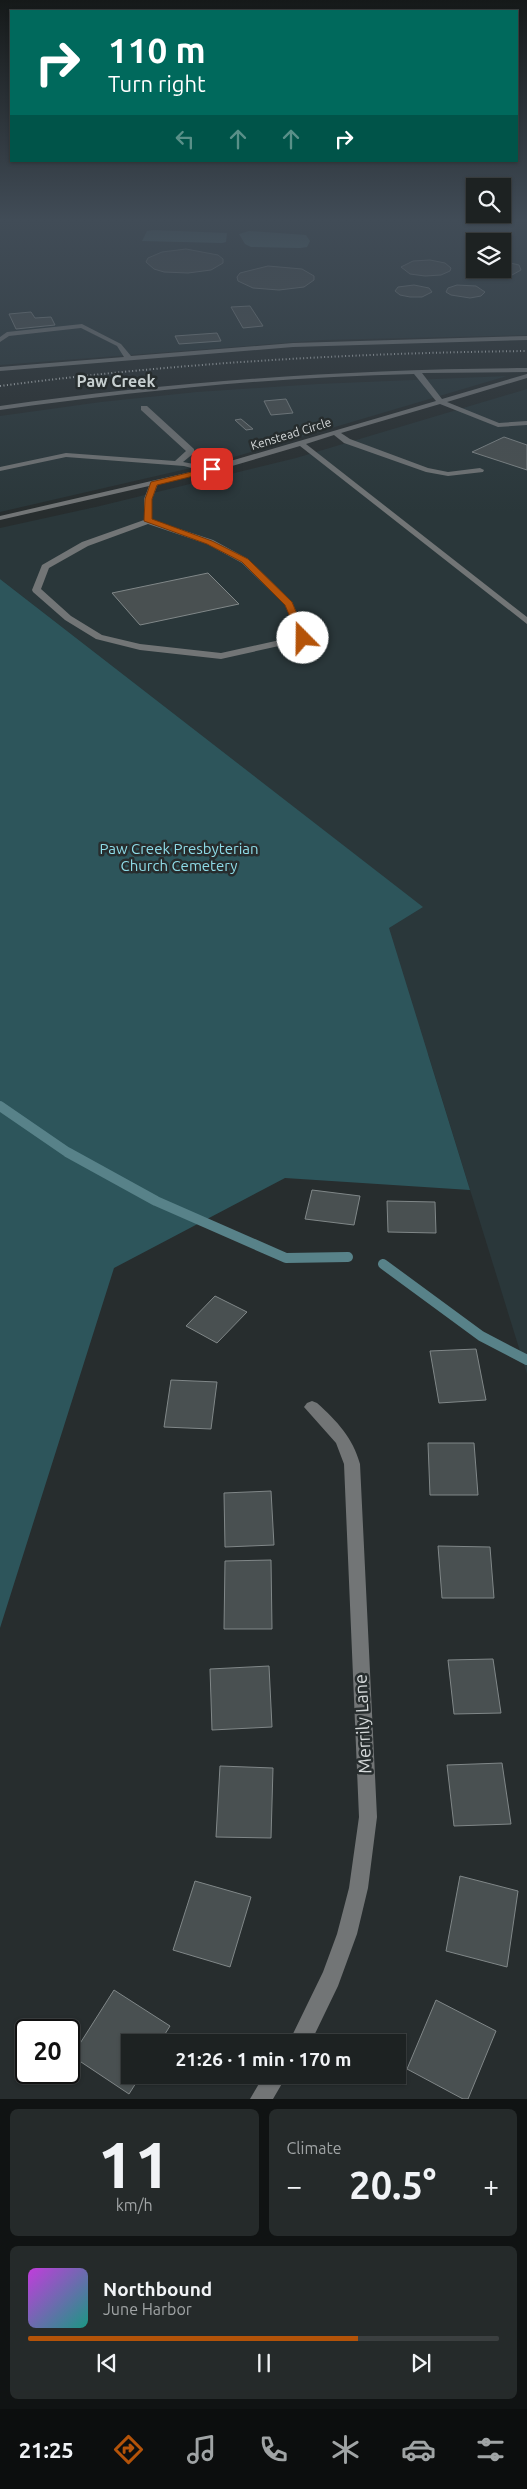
<!DOCTYPE html>
<meta charset="utf-8">
<style>
:root{--surface:#1d2222;--page:#252a2a;--text:#f1f3f6;--muted:#a0a4a5;--line:#3b3f40;--accent:#b45309}
body{margin:0;font-family:Ubuntu,sans-serif;background:var(--page);color:var(--text);height:100vh;display:flex;flex-direction:column;font-size:19px;white-space:nowrap}
*{box-sizing:border-box;margin:0}
p{font-size:16px;color:var(--muted)}
.icon{flex:none;width:28px;height:28px;fill:none;stroke:currentColor;stroke-width:2;stroke-linecap:round;stroke-linejoin:round}
.map{position:relative;height:2099px;overflow:hidden}
.drawer{display:flex;flex-direction:column;gap:10px;padding:10px;background:#101313;flex:1}
.drawer>*{flex:none}
.top-card{position:absolute;left:10px;top:10px;width:508px;height:152px;border-radius:0px;box-shadow:0 1px 4px #0004,0 0 0 1px var(--line);background:#00695c;color:#fff;overflow:hidden}
.tools{position:absolute;left:466px;top:178px;display:grid;gap:10px}
.tools a{display:grid;place-items:center;width:45px;height:45px;border-radius:0px;background:var(--surface);box-shadow:0 1px 4px #0004,0 0 0 1px var(--line);font-size:25px}
.speed{position:absolute;left:15px;top:2019px;display:flex;gap:10px;font-size:25px;font-weight:700;text-align:center}
.speed>*{display:grid;place-content:center;width:65px;height:65px;border-radius:50%;background:var(--surface);box-shadow:0 1px 4px #0004,0 0 0 1px var(--line);line-height:1}
.speed .limit{border:2px solid #111;border-radius:8px;background:#fff;color:#111}
.pin{position:absolute;display:grid;place-items:center;width:42px;height:42px;color:#fff;margin:-21px;border-radius:10px;box-shadow:0 2px 8px #0006}
.me{position:absolute;width:55px;margin:-28px;rotate:338deg;stroke-linejoin:round;filter:drop-shadow(0 0 4px #0008)}
.turn{display:flex;align-items:center;gap:18px;height:105px;padding:0 15px;font-size:22px}
.turn .icon{width:65px;height:65px;stroke-width:2.5}
.turn b{display:block;font-size:35px;line-height:42px}
.lanes{display:flex;align-items:center;height:48px;padding:0 15px;background:#0003;justify-content:center;gap:25px;direction:ltr}
.lanes .off{opacity:.35}
.big{font-size:38px;font-weight:700;line-height:1.1}
.drawer .card{flex:1;display:flex;flex-direction:column;justify-content:center;gap:8px;min-width:0;padding:0 18px;border-radius:8px;background:var(--page)}
.drawer .dial{align-items:center;gap:0}
.dial b{font-size:65px;line-height:1}
.song{display:flex;align-items:center;gap:15px}
.cover{width:60px;height:60px;border-radius:8px;background:linear-gradient(135deg,hsl(290 70% 55%),hsl(170 70% 35%))}
.played{height:5px;border-radius:2px;background:linear-gradient(90deg,var(--accent) 70%,var(--line) 70%)}
.keys{display:flex;justify-content:space-around;direction:ltr}
.heat{display:flex;justify-content:space-between;align-items:center;font-size:28px;direction:ltr}
.drawer .tiles{flex:1;display:grid;gap:10px;grid-template-columns:1fr 1fr}
.card:last-child{grid-column:span 2}
.trip{position:absolute;left:121px;top:2034px;width:285px;height:50px;border-radius:0px;background:var(--surface);box-shadow:0 1px 4px #0004,0 0 0 1px var(--line);font-weight:700;line-height:50px;text-align:center}
.tab-bar{display:flex;height:80px;justify-content:space-around;align-items:center;background:#0c0e0e;color:var(--muted)}
.tab-bar .icon{width:35px;height:35px}
.tab-bar .current{color:var(--accent)}
.tab-bar b{font-size:22px;color:var(--text)}
.map>svg:first-child{display:block}
.built{fill:#2a373a;fill-rule:evenodd}
.green{fill:#2d555b}
.water{fill:#588289}
.lines{fill:none;stroke-linecap:round;stroke-linejoin:round}
.stream{stroke:#588289;stroke-width:10}
.building{fill:#495051;stroke:#808788}
.minor{fill:#727576;fill-rule:evenodd}
.rail{stroke:#bdc1c2;stroke-width:2;stroke-dasharray:1 2.5;stroke-linecap:butt}
.route{fill:#b45309;stroke:#753606}
.labels{text-anchor:middle;stroke-width:5;stroke-linejoin:round;paint-order:stroke}
.far-street-label{font-size:12px;fill:#d5d9da;stroke:#272d2e}
.park-label{font-size:15px;fill:#8fdce8;stroke:#272d2e}
.far-district-label{font-size:16px;font-weight:bold;fill:#c7cfd0;stroke:#272d2e}
.near-street-label{font-size:18px;fill:#d5d9da;stroke:#272d2e}
</style>
<div class="map">
<svg width="527" height="2099" viewBox="0 0 527 2099">
<rect width="100%" height="100%" fill="#272d2e"/>
<path class="built" d="M0,218H527V335L323,340L0,365ZM475,241H502V269H475Z
M507,376L217,462L0,512V416L101,402L197,392L318,384Z
M527,389V1374L428,1054L0,927L422,907L0,579V528L100,506L296,458Z"/>
<path class="green" d="M0,579L423,907L389,928L470,1190L285,1178L114,1268L0,1628Z"/>
<path class="water" d="M153,230L227,233L226,242L222,243L142,241L147,231Z
M249,231L306,235L310,241L307,247L300,248L251,247L245,244L239,234Z"/>
<g class="lines">
<path class="stream" d="M0,1106L67,1152L156,1201L286,1258L348,1257
M383,1264L481,1336L527,1360"/>
</g>
<path class="building" d="M186,249L218,255L223,259V263L211,270L188,273L164,272L154,269L146,262L148,258L162,252Z
M430,260L445,263L451,268L450,271L441,275L425,276L410,274L401,267L413,261Z
M502,261L519,265L521,270L512,275L497,276L475,272L470,267L475,263V269H502Z
M268,266L302,269L314,276V280L304,287L279,290L253,288L238,281L237,277L240,273Z
M414,285L429,288L432,292L422,297H410L400,295L395,291L398,287Z
M457,285L476,286L485,292L481,296L470,298L451,295L446,292L448,288Z
M250,306L263,326L243,328L231,307Z
M31,312L35,318L51,317L55,325L16,329L9,314Z
M217,333L221,341L179,344L175,336Z
M286,399L293,413L271,415L264,401Z
M241,419L253,429L246,430L235,420Z
M504,437L527,445V470L472,452Z
M208,573L239,604L140,625L112,593Z
M312,1190L360,1196L354,1225L305,1219Z
M387,1201L435,1202L436,1233L388,1232Z
M215,1296L247,1312L217,1343L186,1326Z
M476,1349L486,1400L439,1403L430,1351Z
M171,1380L217,1382L211,1429L164,1427Z
M428,1443H474L478,1495H430Z
M271,1491L274,1545L225,1547L224,1493Z
M438,1546L490,1547L494,1598H442Z
M271,1560L272,1629H224L225,1561Z
M493,1659L501,1713L454,1714L448,1660Z
M269,1666L272,1727L212,1730L210,1669Z
M502,1763L511,1824L454,1826L447,1765Z
M220,1766L273,1768L271,1838L216,1837Z
M460,1876L518,1891L507,1967L446,1951Z
M195,1881L251,1897L230,1967L173,1950Z
M114,1990L170,2026L160,2042H130V2075H141L129,2094L72,2056Z
M436,2000L496,2031L468,2099H463L407,2069Z"/>
<g class="lines">
<path class="minor" d="M82,324L121,344L131,356L293,343L527,336V340L293,347L0,371V367L124,357L117,346L81,328L9,336L0,342V337L7,332Z
M527,368V372L422,373L442,399L527,374V378L447,402L499,423L527,421V425L498,427L440,404L341,433L350,439L428,468L448,472L480,468L484,470L483,472L448,476L426,472L344,443L334,435L306,444L527,617V624L300,446L215,471L158,484L152,499V520L213,540L248,559L292,602L308,638L306,640L221,659L140,650L96,639L65,620L33,592L32,590L42,565L82,542L144,520V499L149,486L0,520V516L199,470L184,466L66,457L0,471V467L66,453L175,461L186,451L141,410V406H147L194,449V453L183,462L210,467L436,401L414,374C275,377 137,391 0,410V406C175,381 350,369 527,368ZM148,524L207,544L242,563L285,605L298,636L221,653L140,644L102,635L71,616L41,589L49,568L88,546Z
M312,1401L317,1403C337,1421 353,1438 360,1464L377,1817L368,1888L357,1934L338,1986L311,2042H289L323,1972L337,1934L349,1888L359,1817L344,1464L336,1443L304,1407L307,1403Z
M264,2075H287L273,2099H250Z"/>
<path class="rail" d="M0,386C175,363 350,353 527,351"/>
</g>
<linearGradient id="sky" x2="0" y2="1"><stop stop-color="#151919"/><stop offset="0.43" stop-color="#414c57"/><stop offset="1" stop-color="#414c57" stop-opacity="0"/></linearGradient>
<rect width="527" height="512" fill="url(#sky)"/>
<path class="route" d="M212,467L214,471L157,485L152,499V519L212,541L248,559L292,602L307,638L306,640L299,638L285,605L242,562L207,544L144,521L145,499L151,482Z"/>
<g class="labels">
<g class="far-street-label">
<text transform="translate(291 434) rotate(-17)" y="4">Kenstead Circle</text>
</g>
<g class="park-label">
<text x="179" y="854">Paw Creek Presbyterian<tspan x="179" dy="17">Church Cemetery</tspan></text>
</g>
<g class="far-district-label">
<text x="116" y="387">Paw Creek</text>
</g>
<g class="near-street-label">
<text transform="translate(363 1724) rotate(-93)" y="6">Merrily Lane</text>
</g>
</g>
</svg>
<div class="tools">
<a><svg class="icon" aria-label="search" viewBox="0 0 24 24"><circle cx="10" cy="10" r="6"/><path d="M15 15l6 6"/></svg></a>
<a><svg class="icon" aria-label="layers" viewBox="0 0 24 24"><path d="M12 4l9 5-9 5-9-5zM3 14l9 5 9-5"/></svg></a>
</div>
<div class="speed"><div class="limit">20</div></div>
<div class="pin" style="left:212px;top:469px;background:#d93025"><svg class="icon" aria-label="arrive" viewBox="0 0 24 24"><path d="M6 21V4h12l-3 4 3 4H6"/></svg></div>
<svg class="me" style="left:303px;top:638px" viewBox="-20 -20 40 40"><circle r="19" fill="#fff"/><path d="M0-13L10 11 0 6-10 11z" fill="#b45309"/></svg>
<div class="trip">21:26 · 1 min · 170 m</div>
<div class="top-card">
<div class="turn"><svg class="icon" aria-label="right" viewBox="0 0 24 24"><path d="M7 20v-9h11M14 6l5 5-5 5"/></svg><div><b>110 m</b>Turn right</div></div>
<div class="lanes"><svg class="icon off" aria-label="left" viewBox="0 0 24 24"><path d="M17 20v-9H6M10 6l-5 5 5 5"/></svg><svg class="icon off" aria-label="ahead" viewBox="0 0 24 24"><path d="M12 20V5M6 11l6-6 6 6"/></svg><svg class="icon off" aria-label="ahead" viewBox="0 0 24 24"><path d="M12 20V5M6 11l6-6 6 6"/></svg><svg class="icon" aria-label="right" viewBox="0 0 24 24"><path d="M7 20v-9h11M14 6l5 5-5 5"/></svg></div>
</div>
</div>
<section class="drawer">
<div class="tiles">
<div class="card dial"><b>11</b><p>km/h</p></div>
<div class="card"><p>Climate</p>
<div class="heat"><a>−</a><b class="big">20.5°</b><a>+</a></div>
</div>
<div class="card">
<div class="song"><i class="cover"></i><div><b>Northbound</b><p>June Harbor</p></div></div>
<div class="played"></div>
<div class="keys"><svg class="icon" aria-label="previous" viewBox="0 0 24 24"><path d="M18 5L8 12l10 7zM5 5v14"/></svg><svg class="icon" aria-label="pause" viewBox="0 0 24 24"><path d="M8 5v14M16 5v14"/></svg><svg class="icon" aria-label="next" viewBox="0 0 24 24"><path d="M6 5l10 7-10 7zM19 5v14"/></svg></div>
</div>
</div>
</section>
<nav class="tab-bar">
<b>21:25</b>
<svg class="icon current" aria-label="directions" viewBox="0 0 24 24"><path d="M12 3l9 9-9 9-9-9zM9 14v-3h6M13 9l2 2-2 2"/></svg>
<svg class="icon" aria-label="music" viewBox="0 0 24 24"><path d="M9 18V5l10-2v13"/><circle cx="6" cy="18" r="3"/><circle cx="16" cy="16" r="3"/></svg>
<svg class="icon" aria-label="phone" viewBox="0 0 24 24"><path d="M5 4h4l2 5-3 2q2 4 5 5l2-3 5 2v4C11 20 4 13 5 4z"/></svg>
<svg class="icon" aria-label="climate" viewBox="0 0 24 24"><path d="M12 3v18M4 7l16 10M4 17L20 7"/></svg>
<svg class="icon" aria-label="car" viewBox="0 0 24 24"><path d="M5 17H2v-5l4-1 3-4h7l3 4 3 1v5h-3M9 17h6M6 11h13"/><circle cx="7" cy="17" r="2"/><circle cx="17" cy="17" r="2"/></svg>
<svg class="icon" aria-label="filters" viewBox="0 0 24 24"><path d="M4 7h16M4 17h16"/><circle cx="9" cy="7" r="2"/><circle cx="15" cy="17" r="2"/></svg>
</nav>
